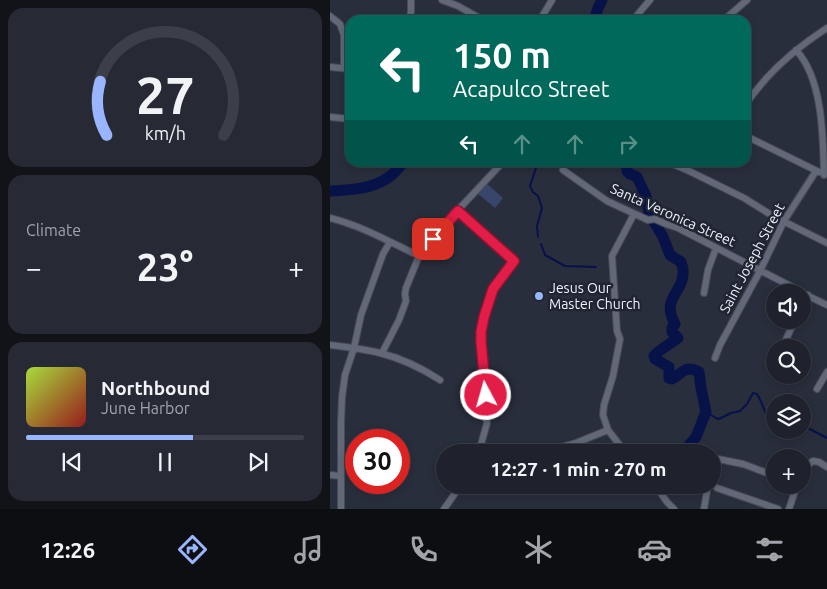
<!DOCTYPE html>
<meta charset="utf-8">
<style>
:root{--surface:#1f222d;--page:#272a35;--text:#f1f3f6;--muted:#a1a4aa;--line:#3c3f49;--accent:#99b5fd}
body{margin:0;font-family:Ubuntu,sans-serif;background:var(--page);color:var(--text);height:100vh;display:flex;flex-direction:column;font-size:19px;white-space:nowrap}
*{box-sizing:border-box;margin:0}
p{font-size:16px;color:var(--muted)}
.icon{flex:none;width:28px;height:28px;fill:none;stroke:currentColor;stroke-width:2;stroke-linecap:round;stroke-linejoin:round}
.map{position:relative;flex:1;overflow:hidden}
.side{display:flex;flex-direction:column;gap:8px;padding:8px;background:#111319;width:330px}
.side>*{flex:none}
.guide{position:absolute;left:15px;top:15px;width:406px;height:152px;border-radius:15px;box-shadow:0 2px 8px #0003,0 0 0 1px var(--line);background:#00695c;color:#fff;overflow:hidden}
.buttons{position:absolute;left:436px;top:284px;display:grid;gap:10px}
.buttons a{display:grid;place-items:center;width:45px;height:45px;border-radius:50%;background:var(--surface);box-shadow:0 2px 8px #0003,0 0 0 1px var(--line);font-size:25px}
.speed{position:absolute;left:15px;top:429px;display:flex;gap:10px;font-size:25px;font-weight:700;text-align:center}
.speed>*{display:grid;place-content:center;width:65px;height:65px;border-radius:50%;background:var(--surface);box-shadow:0 2px 8px #0003,0 0 0 1px var(--line);line-height:1}
.speed .limit{border:8px solid #d22;background:#fff;color:#111}
.pin{position:absolute;display:grid;place-items:center;width:42px;height:42px;color:#fff;margin:-21px;border-radius:10px;box-shadow:0 2px 8px #0006}
.me{position:absolute;width:55px;margin:-28px;rotate:354deg;stroke-linejoin:round;filter:drop-shadow(0 0 4px #0008)}
.turn{display:flex;align-items:center;gap:18px;height:105px;padding:0 25px;font-size:22px}
.turn .icon{width:65px;height:65px;stroke-width:2.5}
.turn b{display:block;font-size:35px;line-height:42px}
.lanes{display:flex;align-items:center;height:48px;padding:0 25px;background:#0003;justify-content:center;gap:25px;direction:ltr}
.lanes .off{opacity:.35}
.big{font-size:38px;font-weight:600;line-height:1.1}
.side .widget{flex:1;display:flex;flex-direction:column;justify-content:center;gap:8px;min-width:0;padding:0 18px;border-radius:15px;background:var(--page)}
.side .dial{align-items:center;gap:0}
.dial svg{height:130px;overflow:visible;fill:none;stroke:var(--line);stroke-width:7;stroke-linecap:round;text-anchor:middle}
.dial text{fill:var(--text);stroke:none}
.song{display:flex;align-items:center;gap:15px}
.cover{width:60px;height:60px;border-radius:8px;background:linear-gradient(135deg,hsl(80 70% 55%),hsl(0 70% 35%))}
.played{height:5px;border-radius:2px;background:linear-gradient(90deg,var(--accent) 60%,var(--line) 60%)}
.keys{display:flex;justify-content:space-around;direction:ltr}
.heat{display:flex;justify-content:space-between;align-items:center;font-size:28px;direction:ltr}
.trip{position:absolute;left:106px;top:444px;width:285px;height:50px;border-radius:25px;background:var(--surface);box-shadow:0 2px 8px #0003,0 0 0 1px var(--line);font-weight:600;line-height:50px;text-align:center}
.tabs{display:flex;height:80px;justify-content:space-around;align-items:center;background:#0c0e12;color:var(--muted)}
.tabs .icon{width:35px;height:35px}
.tabs .active{color:var(--accent)}
.tabs b{font-size:22px;color:var(--text)}
main{display:flex;flex:1;min-height:0}
.map>svg:first-child{display:block}
.green{fill:#38466c}
.lines{fill:none;stroke-linecap:round;stroke-linejoin:round}
.stream{stroke:#071249;stroke-width:2}
.river{stroke:#071249;stroke-width:11}
.minor-casing{stroke:#474b57;stroke-width:8}
.minor{stroke:#626878;stroke-width:6}
.route-casing{stroke:#92132f;stroke-width:12}
.route{stroke:#e11d48;stroke-width:9}
.poi-dot{fill:#99b5fd;stroke:#1f2532;stroke-width:2}
.labels{text-anchor:middle;stroke-width:5;stroke-linejoin:round;paint-order:stroke}
.street-label{font-size:14px;fill:#eef2fb;stroke:#1f2532}
.poi-label{font-size:14px;fill:#eef2fb;stroke:#1f2532;text-anchor:start}
</style>
<main>
<section class="side">
<div class="widget dial"><svg viewBox="0 0 100 80">
<path d="M14 69A42 42 0 1 1 86 69"/>
<path d="M14 69A42 42 0 0 1 10 36" stroke="#99b5fd"/>
<text x="50" y="56" font-size="32" font-weight="700">27</text>
<text x="50" y="72" font-size="11">km/h</text>
</svg></div>
<div class="widget"><p>Climate</p>
<div class="heat"><a>−</a><b class="big">23°</b><a>+</a></div>
</div>
<div class="widget">
<div class="song"><i class="cover"></i><div><b>Northbound</b><p>June Harbor</p></div></div>
<div class="played"></div>
<div class="keys"><svg class="icon" aria-label="previous" viewBox="0 0 24 24"><path d="M18 5L8 12l10 7zM5 5v14"/></svg><svg class="icon" aria-label="pause" viewBox="0 0 24 24"><path d="M8 5v14M16 5v14"/></svg><svg class="icon" aria-label="next" viewBox="0 0 24 24"><path d="M6 5l10 7-10 7zM19 5v14"/></svg></div>
</div>
</section>
<div class="map">
<svg width="497" height="509" viewBox="0 0 497 509">
<rect width="100%" height="100%" fill="#292e3c"/>
<path class="green" d="M156,183L173,198L165,208L147,193Z"/>
<g class="lines">
<path class="stream" d="M208,162L200,186L203,192L208,196L212,208L207,226L208,237
M211,244L215,255L235,266L266,267
M376,412L386,418L389,419L401,413L410,411L417,404L423,393L427,394C434,405 434,416 445,424
M472,425L497,438"/>
<path class="river" d="M264,20L268,8L272,0
M295,162L297,163V171L300,174L307,177L316,196L319,213L333,237L340,255L351,262C352,265 353,268 353,270C355,293 330,297 345,324L342,328V332L348,338C341,343 329,350 324,356L325,359L339,367V378L342,379C354,372 355,365 369,372L371,388L376,412L366,437L353,452
M0,191C20,190 43,189 59,177C65,173 69,167 74,162"/>
<g class="minor-casing">
<path id="minor" d="M112,0L128,6L153,20
M0,16L10,24L14,35V68
M79,20L81,12V0
M135,20L139,12
M210,20L222,0
M303,20L320,0
M394,20L417,0
M466,50C493,79 493,137 494,175
M0,67L20,69
M416,104C437,73 466,48 497,28
M0,117L20,119
M416,136L489,172
M338,162L357,170L414,198L443,216L497,243
M233,170L277,201L318,220L325,219L336,224L348,228L472,292
M127,211L184,261L163,289L154,317L151,332V342L155,384L157,423L149,452
M0,218C32,226 60,242 89,256
M374,293L378,270L386,248
M472,293L497,305
M472,306L478,295
M0,345C17,347 34,349 50,353C70,358 93,369 110,380
M452,348L465,320
M52,353L69,320L76,301L75,294L76,288L89,256L113,226L173,162
M385,358L390,345L430,271L454,221L486,171
M442,366L445,361
M487,389L497,372
M213,452L246,443L278,430
M295,452L278,430L273,415L274,405L283,376L290,339L287,331L282,256L304,214
M382,462L388,459L413,464L445,476
M472,474L479,464L483,461L489,462L497,467
M0,475L11,476
M325,485L337,502L344,509
M387,488L448,509
M11,509V422L12,397L15,375L24,348L31,315L53,254L60,242
M114,509L131,485
M374,509L378,485
M459,509L467,485"/>
</g>
<use href="#minor" class="minor"/>
</g>
<g class="lines">
<g class="route-casing">
<path id="route" d="M103,239L128,211L184,261L163,289L154,317L151,332V342L156,395"/>
</g>
<use href="#route" class="route"/>
</g>
<circle class="poi-dot" cx="209" cy="296" r="5"/>
<g class="labels">
<g class="street-label">
<text transform="translate(343 215) rotate(24)" y="5">Santa Veronica Street</text>
<text transform="translate(422 258) rotate(-62)" y="5">Saint Joseph Street</text>
</g>
<g class="poi-label">
<text x="219" y="293">Jesus Our<tspan x="219" dy="16">Master Church</tspan></text>
</g>
</g>
</svg>
<div class="buttons">
<a><svg class="icon" aria-label="sound" viewBox="0 0 24 24"><path d="M4 9h4l5-4v14l-5-4H4zM17 9q2 3 0 6"/></svg></a>
<a><svg class="icon" aria-label="search" viewBox="0 0 24 24"><circle cx="10" cy="10" r="6"/><path d="M15 15l6 6"/></svg></a>
<a><svg class="icon" aria-label="layers" viewBox="0 0 24 24"><path d="M12 4l9 5-9 5-9-5zM3 14l9 5 9-5"/></svg></a>
<a>+</a>
</div>
<div class="speed"><div class="limit">30</div></div>
<div class="pin" style="left:103px;top:239px;background:#d93025"><svg class="icon" aria-label="arrive" viewBox="0 0 24 24"><path d="M6 21V4h12l-3 4 3 4H6"/></svg></div>
<svg class="me" style="left:156px;top:395px" viewBox="-20 -20 40 40"><circle r="17" fill="#e11d48" stroke="#fff" stroke-width="3"/><path d="M0-11L8 9 0 5-8 9z" fill="#fff"/></svg>
<div class="trip">12:27 · 1 min · 270 m</div>
<div class="guide">
<div class="turn"><svg class="icon" aria-label="left" viewBox="0 0 24 24"><path d="M17 20v-9H6M10 6l-5 5 5 5"/></svg><div><b>150 m</b>Acapulco Street</div></div>
<div class="lanes"><svg class="icon" aria-label="left" viewBox="0 0 24 24"><path d="M17 20v-9H6M10 6l-5 5 5 5"/></svg><svg class="icon off" aria-label="ahead" viewBox="0 0 24 24"><path d="M12 20V5M6 11l6-6 6 6"/></svg><svg class="icon off" aria-label="ahead" viewBox="0 0 24 24"><path d="M12 20V5M6 11l6-6 6 6"/></svg><svg class="icon off" aria-label="right" viewBox="0 0 24 24"><path d="M7 20v-9h11M14 6l5 5-5 5"/></svg></div>
</div>
</div>
</main>
<nav class="tabs">
<b>12:26</b>
<svg class="icon active" aria-label="directions" viewBox="0 0 24 24"><path d="M12 3l9 9-9 9-9-9zM9 14v-3h6M13 9l2 2-2 2"/></svg>
<svg class="icon" aria-label="music" viewBox="0 0 24 24"><path d="M9 18V5l10-2v13"/><circle cx="6" cy="18" r="3"/><circle cx="16" cy="16" r="3"/></svg>
<svg class="icon" aria-label="phone" viewBox="0 0 24 24"><path d="M5 4h4l2 5-3 2q2 4 5 5l2-3 5 2v4C11 20 4 13 5 4z"/></svg>
<svg class="icon" aria-label="climate" viewBox="0 0 24 24"><path d="M12 3v18M4 7l16 10M4 17L20 7"/></svg>
<svg class="icon" aria-label="car" viewBox="0 0 24 24"><path d="M5 17H2v-5l4-1 3-4h7l3 4 3 1v5h-3M9 17h6M6 11h13"/><circle cx="7" cy="17" r="2"/><circle cx="17" cy="17" r="2"/></svg>
<svg class="icon" aria-label="filters" viewBox="0 0 24 24"><path d="M4 7h16M4 17h16"/><circle cx="9" cy="7" r="2"/><circle cx="15" cy="17" r="2"/></svg>
</nav>
